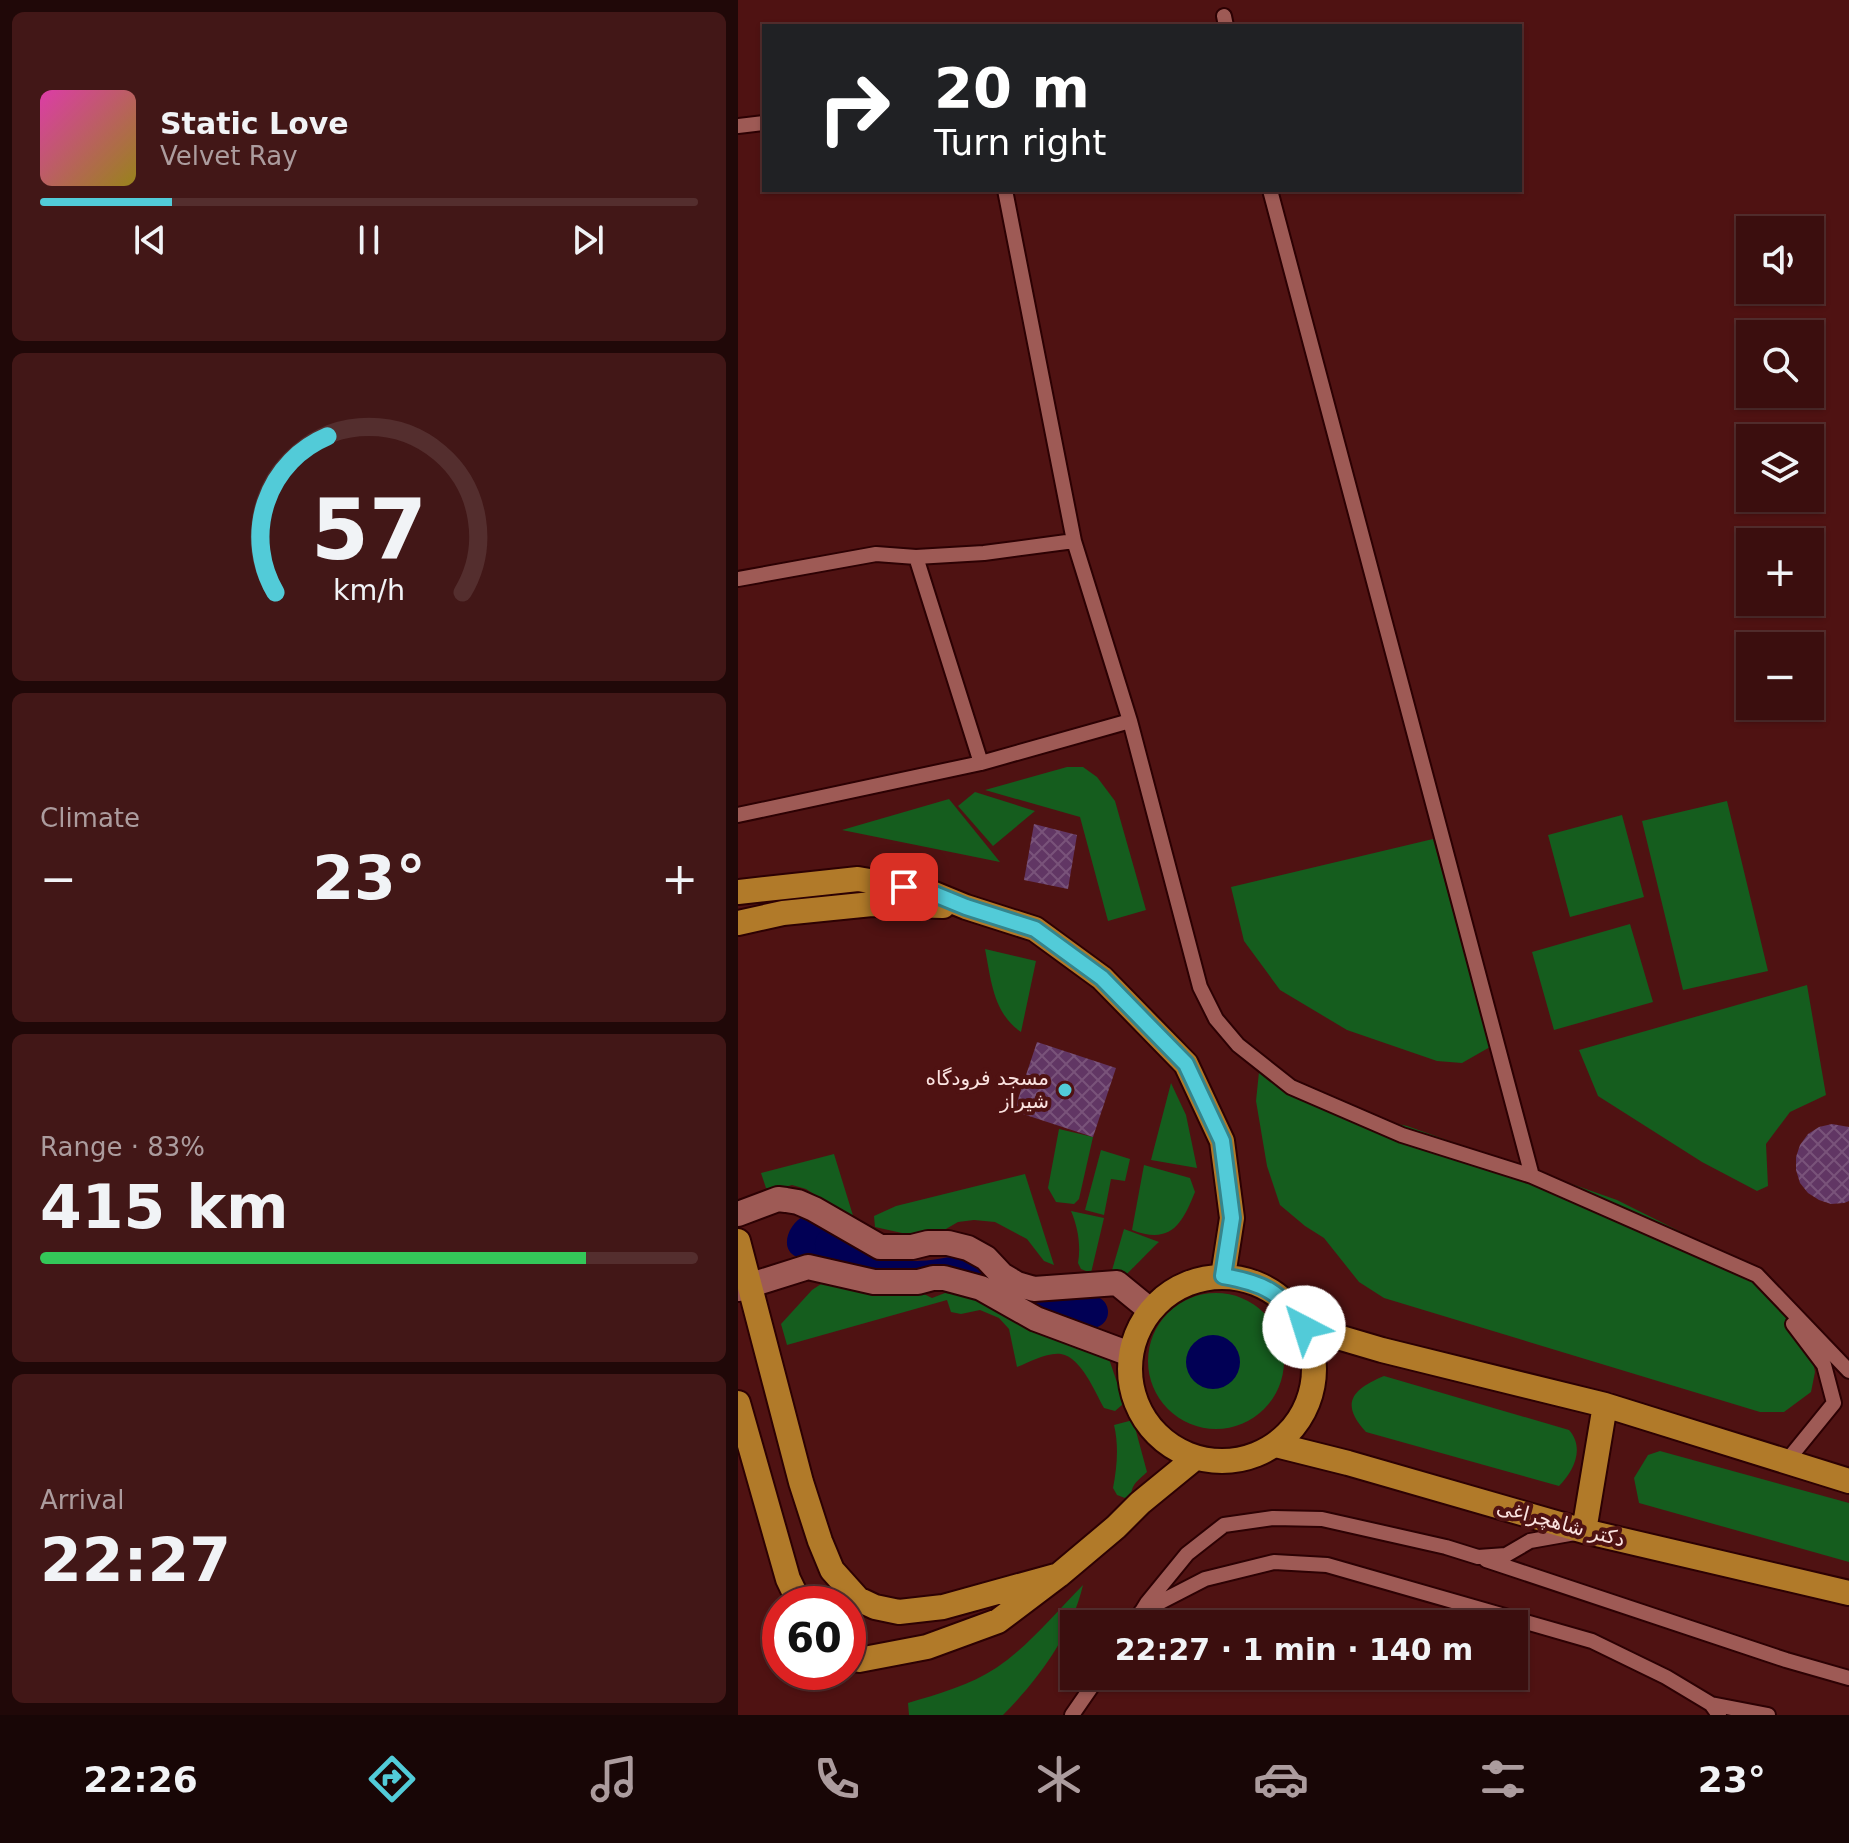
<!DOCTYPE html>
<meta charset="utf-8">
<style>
:root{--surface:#3b0e0e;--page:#421717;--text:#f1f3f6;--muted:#ac9c9e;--line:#542e2e;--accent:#52cbd8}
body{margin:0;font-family:"DejaVu Sans",Cairo,sans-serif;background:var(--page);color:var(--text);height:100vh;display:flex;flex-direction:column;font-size:30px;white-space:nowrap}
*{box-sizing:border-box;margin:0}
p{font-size:26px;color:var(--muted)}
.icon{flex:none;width:44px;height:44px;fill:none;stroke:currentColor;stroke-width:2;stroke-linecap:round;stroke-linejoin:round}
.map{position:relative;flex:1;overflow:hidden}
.panel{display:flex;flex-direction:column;gap:12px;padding:12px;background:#200808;width:738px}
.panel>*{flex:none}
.top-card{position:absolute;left:24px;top:24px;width:760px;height:168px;border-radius:0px;box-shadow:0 2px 6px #0004,0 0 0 2px var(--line);background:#202124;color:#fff;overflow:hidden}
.buttons{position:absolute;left:998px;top:216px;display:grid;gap:16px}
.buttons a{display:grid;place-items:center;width:88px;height:88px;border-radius:0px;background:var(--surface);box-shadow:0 2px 6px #0004,0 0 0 2px var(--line);font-size:40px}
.speed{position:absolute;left:24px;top:1586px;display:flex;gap:16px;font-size:40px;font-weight:700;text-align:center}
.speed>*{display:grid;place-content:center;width:104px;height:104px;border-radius:50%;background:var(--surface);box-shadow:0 2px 6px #0004,0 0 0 2px var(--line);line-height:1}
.speed .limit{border:12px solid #d22;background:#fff;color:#111}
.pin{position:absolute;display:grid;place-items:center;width:68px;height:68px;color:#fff;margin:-34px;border-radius:16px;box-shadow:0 4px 12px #0006}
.me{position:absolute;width:88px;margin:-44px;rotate:320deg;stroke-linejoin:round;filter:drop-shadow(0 0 6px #0008)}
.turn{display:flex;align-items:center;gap:28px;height:168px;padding:0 40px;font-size:36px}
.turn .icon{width:104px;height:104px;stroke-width:2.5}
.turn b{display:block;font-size:56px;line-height:68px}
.big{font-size:60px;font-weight:700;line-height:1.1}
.panel .tile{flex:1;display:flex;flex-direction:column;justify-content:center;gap:12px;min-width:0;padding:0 28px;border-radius:12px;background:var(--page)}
.panel .dial{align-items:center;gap:0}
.dial svg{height:208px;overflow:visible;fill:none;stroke:var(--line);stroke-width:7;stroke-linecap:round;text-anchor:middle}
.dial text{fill:var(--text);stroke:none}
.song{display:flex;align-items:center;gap:24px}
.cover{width:96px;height:96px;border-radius:12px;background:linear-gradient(135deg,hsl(320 70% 55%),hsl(50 70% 35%))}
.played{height:8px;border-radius:4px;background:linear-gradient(90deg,var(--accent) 20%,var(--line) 20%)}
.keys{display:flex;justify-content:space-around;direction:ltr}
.heat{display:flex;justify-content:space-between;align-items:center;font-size:44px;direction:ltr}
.charge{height:12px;border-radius:6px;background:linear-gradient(90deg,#34c759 83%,var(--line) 0)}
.trip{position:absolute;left:322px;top:1610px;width:468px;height:80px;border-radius:0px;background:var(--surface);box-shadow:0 2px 6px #0004,0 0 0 2px var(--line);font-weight:700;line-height:80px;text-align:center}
.dock{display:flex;height:128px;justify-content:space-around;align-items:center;background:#180606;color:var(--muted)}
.dock .icon{width:56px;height:56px}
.dock .current{color:var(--accent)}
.dock b{font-size:36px;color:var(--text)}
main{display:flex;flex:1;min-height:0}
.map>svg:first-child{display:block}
.grass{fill:#155d1e}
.water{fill:#010055}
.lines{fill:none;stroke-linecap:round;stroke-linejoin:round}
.canal{stroke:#010055;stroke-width:32}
.building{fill:url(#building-cross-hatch)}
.lane-casing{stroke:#2c0103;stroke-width:18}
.street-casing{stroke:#2c0103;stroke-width:28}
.primary-casing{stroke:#2c0103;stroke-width:28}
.lane{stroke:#9e5a55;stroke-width:14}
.street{stroke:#9e5a55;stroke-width:24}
.primary{stroke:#b17a29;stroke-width:24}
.route-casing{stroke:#35848c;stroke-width:20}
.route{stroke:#52cbd8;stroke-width:14}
.poi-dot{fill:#52cbd8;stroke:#4f1212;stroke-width:3}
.labels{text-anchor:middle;stroke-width:8;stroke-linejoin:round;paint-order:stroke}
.poi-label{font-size:20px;fill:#fbe3e0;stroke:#4f1212;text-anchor:end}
.street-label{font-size:20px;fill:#fbe3e0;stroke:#4f1212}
</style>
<main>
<section class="panel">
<div class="tile">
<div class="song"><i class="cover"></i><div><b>Static Love</b><p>Velvet Ray</p></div></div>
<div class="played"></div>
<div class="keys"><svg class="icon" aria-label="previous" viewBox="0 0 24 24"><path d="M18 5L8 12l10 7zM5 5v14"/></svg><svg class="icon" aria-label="pause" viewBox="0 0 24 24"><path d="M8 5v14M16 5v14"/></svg><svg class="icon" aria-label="next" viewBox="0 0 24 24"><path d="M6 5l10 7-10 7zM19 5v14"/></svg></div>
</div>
<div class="tile dial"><svg viewBox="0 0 100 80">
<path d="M14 69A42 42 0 1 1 86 69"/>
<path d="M14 69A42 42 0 0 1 34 9" stroke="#52cbd8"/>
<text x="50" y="56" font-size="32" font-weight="700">57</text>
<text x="50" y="72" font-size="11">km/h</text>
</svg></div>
<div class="tile"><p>Climate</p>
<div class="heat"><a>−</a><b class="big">23°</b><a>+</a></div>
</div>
<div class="tile"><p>Range · 83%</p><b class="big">415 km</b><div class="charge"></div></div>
<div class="tile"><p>Arrival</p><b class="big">22:27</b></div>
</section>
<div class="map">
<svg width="1111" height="1715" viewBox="0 0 1111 1715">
<defs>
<pattern id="building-cross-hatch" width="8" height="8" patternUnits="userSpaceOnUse" patternTransform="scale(2)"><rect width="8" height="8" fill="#613664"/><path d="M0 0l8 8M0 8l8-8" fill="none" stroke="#79537a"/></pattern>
</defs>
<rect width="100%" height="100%" fill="#4f1212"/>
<path class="grass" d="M329,767H345L359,777L377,801L408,910L370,921L342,817L247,790Z
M237,792L297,811L255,846L220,806Z
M211,799L262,862L104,830Z
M989,801L1030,971L945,990L904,821Z
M884,815L906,897L832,917L810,835Z
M695,839L752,1047L724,1063L699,1061L609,1030L542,990L506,941L493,887Z
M892,924L915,1002L816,1030L794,952Z
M247,949L298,961L283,1032C255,1013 253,979 247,949Z
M1069,985L1088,1095L1052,1112L1028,1144L1030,1186L1019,1191L964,1162L860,1096L841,1050Z
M522,1062L601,1111L669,1126L879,1200L1001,1261L1052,1318L1072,1347L1077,1372L1073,1392L1046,1412H1022L646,1298L621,1282L586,1238L567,1226L542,1205L529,1166L518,1101Z
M433,1083L448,1115L459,1168L413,1160Z
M321,1129L355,1137L341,1199L336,1204L318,1202L310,1188Z
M363,1150L392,1159L387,1181L373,1179L366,1215L347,1210Z
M96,1154L117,1222L91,1208L79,1196L68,1189L54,1185L40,1189L28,1188L23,1173Z
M406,1165L452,1178L457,1192C444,1224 433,1245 394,1230Z
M287,1174L316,1265L306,1261L289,1239L257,1222L236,1220L220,1222L201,1233L173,1235L137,1227L136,1216L158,1206Z
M333,1211L366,1218L353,1273L343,1269L340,1263C343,1246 340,1227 333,1211Z
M386,1229L421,1242C414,1248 390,1274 386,1276C382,1278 376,1277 372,1277Z
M95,1276L163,1295L184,1293L194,1298L207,1293L230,1296L245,1294L371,1359L383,1394L384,1405L377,1411L366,1408C357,1392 343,1357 323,1354C309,1352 292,1362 279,1367L271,1329L261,1318L242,1310L223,1314L213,1312L209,1300L49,1345L43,1324L74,1290Z
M410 1361a68 68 0 1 1 136 0a68 68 0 1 1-136 0Z
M646,1376L831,1430C847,1448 836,1471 821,1486L628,1432C601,1403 615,1389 646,1376Z
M395,1420L409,1472C401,1480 394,1483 393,1495L387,1498L379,1495L375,1488C379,1467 381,1446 376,1425Z
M922,1451L1111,1503V1562L901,1503L896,1478L910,1455Z
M345,1585C333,1635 301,1679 265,1715H171L170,1703C200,1694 232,1685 258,1668C290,1647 318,1612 345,1585Z"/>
<path class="water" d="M66,1216L91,1227C97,1244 92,1258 72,1258C70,1258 61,1258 59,1257C40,1249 51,1223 66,1216Z
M448 1362a27 27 0 1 1 54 0a27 27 0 1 1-54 0Z"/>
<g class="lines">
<path class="canal" d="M93,1244C110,1252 127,1259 143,1266C151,1270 158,1274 166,1276C193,1281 219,1267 245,1274C260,1279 266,1291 278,1300C301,1319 327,1315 354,1312"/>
</g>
<path class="building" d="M296,824L339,835L330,889L286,880Z
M299,1042L378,1068L355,1137L276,1111Z
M1094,1124L1111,1127V1201L1106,1203L1093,1204L1081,1200L1070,1193L1062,1183L1058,1170V1157L1062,1145L1070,1134L1081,1127Z"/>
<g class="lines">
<g class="lane-casing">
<path id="lane" d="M486,16L488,26
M0,126L26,123
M267,190L336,541
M532,190L794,1176
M178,557L243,763
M0,579L138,554L178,557L246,553L336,541L392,721L462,987L478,1019L500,1045L553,1087L664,1135L794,1176L1019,1275L1111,1371
M0,815L243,763L392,721
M1048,1462L1096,1403L1086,1365L1055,1324
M748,1560L1048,1660L1111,1678
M403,1612L467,1579L536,1562L589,1565L854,1641L928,1677L973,1704L981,1715
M396,1624L409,1603L449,1554L486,1525L535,1518L584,1519L708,1547L740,1557L768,1555L792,1541L837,1533
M973,1704L1030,1715
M334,1715L361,1676"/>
</g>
<g class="street-casing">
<path id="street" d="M0,1214L40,1199L48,1200L60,1202L76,1209L142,1247H174L190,1243H210L230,1248L248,1258L264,1275L279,1284L296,1289L379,1283L412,1310
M0,1289L70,1267L136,1282H180L195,1278H206L243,1288L298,1319L392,1354"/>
</g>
<g class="primary-casing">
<path id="primary" d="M0,892L120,879L189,891L228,907L297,929L364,978L448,1064L484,1141L494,1218L485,1276
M0,923L45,913L134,904L205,906
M0,1241L63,1482L82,1541L94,1570L120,1599L137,1607L161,1612L205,1607L321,1575
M392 1369a92 92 0 1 1 184 0a92 92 0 1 1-184 0Z
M566,1327L644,1350L867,1405L1111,1481
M0,1403L50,1579L62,1604
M538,1445L610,1463L846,1531L1111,1593
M846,1531L867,1405
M110,1654L121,1660L189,1647L260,1621L321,1575L378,1527L402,1503L457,1458"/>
</g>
<use href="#lane" class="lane"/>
<use href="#street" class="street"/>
<use href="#primary" class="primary"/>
</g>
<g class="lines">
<g class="route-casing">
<path id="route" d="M166,887L189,891L228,907L297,929L364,978L448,1064L484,1141L494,1218L485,1276C526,1283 543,1292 566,1327"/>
</g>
<use href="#route" class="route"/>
</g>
<circle class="poi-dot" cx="327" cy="1090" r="8"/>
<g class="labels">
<g class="poi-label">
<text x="311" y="1085">مسجد فرودگاه<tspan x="311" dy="23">شیراز</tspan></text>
</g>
<g class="street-label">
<text transform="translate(823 1523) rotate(15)" y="7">دکتر شاهچراغی</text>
</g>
</g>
</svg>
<div class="buttons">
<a><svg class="icon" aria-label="sound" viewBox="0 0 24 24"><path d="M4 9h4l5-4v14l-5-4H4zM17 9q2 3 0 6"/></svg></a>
<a><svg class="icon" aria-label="search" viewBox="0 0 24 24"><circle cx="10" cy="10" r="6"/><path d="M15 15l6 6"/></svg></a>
<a><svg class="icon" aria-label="layers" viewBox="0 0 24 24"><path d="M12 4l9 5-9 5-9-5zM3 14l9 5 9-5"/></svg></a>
<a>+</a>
<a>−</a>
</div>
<div class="speed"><div class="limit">60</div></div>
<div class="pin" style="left:166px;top:887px;background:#d93025"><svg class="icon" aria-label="arrive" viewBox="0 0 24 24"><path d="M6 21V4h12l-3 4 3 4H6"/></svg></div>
<svg class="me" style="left:566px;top:1327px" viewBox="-20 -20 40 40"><circle r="19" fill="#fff"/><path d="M0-13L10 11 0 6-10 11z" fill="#52cbd8"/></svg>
<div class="trip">22:27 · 1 min · 140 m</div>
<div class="top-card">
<div class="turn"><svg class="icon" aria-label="right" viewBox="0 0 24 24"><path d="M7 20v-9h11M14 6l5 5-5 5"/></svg><div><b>20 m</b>Turn right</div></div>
</div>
</div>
</main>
<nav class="dock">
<b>22:26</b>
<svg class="icon current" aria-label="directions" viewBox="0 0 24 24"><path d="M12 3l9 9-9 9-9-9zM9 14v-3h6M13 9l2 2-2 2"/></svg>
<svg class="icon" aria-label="music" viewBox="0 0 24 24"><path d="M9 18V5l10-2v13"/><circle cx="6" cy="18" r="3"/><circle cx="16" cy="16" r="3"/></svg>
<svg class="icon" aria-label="phone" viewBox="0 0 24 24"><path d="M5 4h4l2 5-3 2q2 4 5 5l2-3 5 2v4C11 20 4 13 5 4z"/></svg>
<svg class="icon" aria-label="climate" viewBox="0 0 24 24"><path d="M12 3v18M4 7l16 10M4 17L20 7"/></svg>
<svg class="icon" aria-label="car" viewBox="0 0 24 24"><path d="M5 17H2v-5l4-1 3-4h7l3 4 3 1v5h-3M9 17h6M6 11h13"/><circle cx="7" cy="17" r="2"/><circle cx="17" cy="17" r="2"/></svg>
<svg class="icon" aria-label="filters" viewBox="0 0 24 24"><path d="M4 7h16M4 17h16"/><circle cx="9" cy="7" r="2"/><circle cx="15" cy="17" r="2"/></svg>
<b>23°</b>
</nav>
